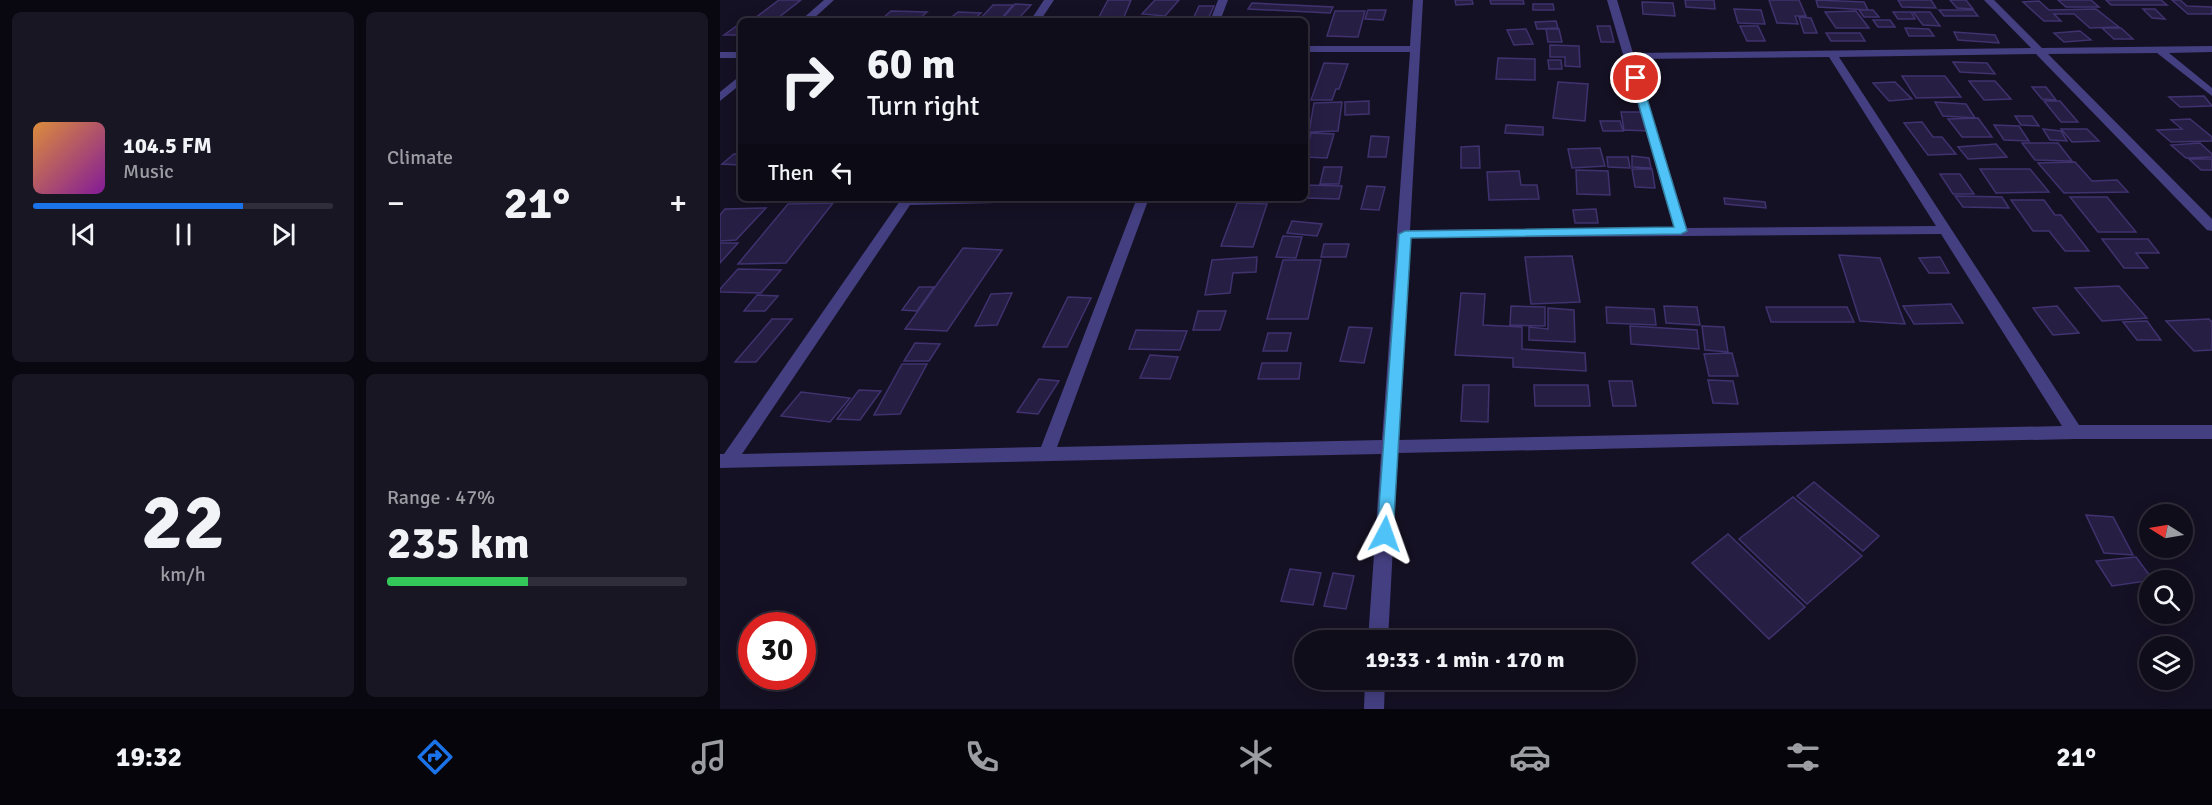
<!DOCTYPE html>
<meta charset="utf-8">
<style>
:root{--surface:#100d1b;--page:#191624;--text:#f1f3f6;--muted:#9c9ca3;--line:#302d3a;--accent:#1a73e8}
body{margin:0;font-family:Signika,sans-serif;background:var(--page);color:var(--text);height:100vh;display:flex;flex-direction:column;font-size:22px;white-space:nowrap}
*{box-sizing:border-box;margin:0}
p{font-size:20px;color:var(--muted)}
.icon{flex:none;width:33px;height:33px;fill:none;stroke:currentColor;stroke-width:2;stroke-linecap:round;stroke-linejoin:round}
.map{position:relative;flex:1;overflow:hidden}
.panel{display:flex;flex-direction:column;gap:12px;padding:12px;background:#09070f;width:720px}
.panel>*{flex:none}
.hud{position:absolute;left:18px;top:18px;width:570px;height:183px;border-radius:9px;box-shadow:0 3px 15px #0003,0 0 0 2px var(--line);background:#100d1b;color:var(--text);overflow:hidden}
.needle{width:39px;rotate:281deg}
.buttons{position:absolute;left:1419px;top:504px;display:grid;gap:12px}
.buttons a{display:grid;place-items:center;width:54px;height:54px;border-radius:50%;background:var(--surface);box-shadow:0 3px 15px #0003,0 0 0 2px var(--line);font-size:30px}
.speed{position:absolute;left:18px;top:612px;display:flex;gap:12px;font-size:30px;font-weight:700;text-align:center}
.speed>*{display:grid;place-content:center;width:78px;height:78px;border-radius:50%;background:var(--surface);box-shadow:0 3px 15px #0003,0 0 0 2px var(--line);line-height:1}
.speed .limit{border:9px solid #d22;background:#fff;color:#111}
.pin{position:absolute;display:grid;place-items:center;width:51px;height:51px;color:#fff;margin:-26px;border:3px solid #fff;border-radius:50%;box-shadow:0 2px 6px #0007}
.me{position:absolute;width:66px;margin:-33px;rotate:4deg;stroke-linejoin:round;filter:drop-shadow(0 0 4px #0008)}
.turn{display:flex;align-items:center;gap:21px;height:126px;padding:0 30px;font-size:27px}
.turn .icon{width:78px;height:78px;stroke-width:2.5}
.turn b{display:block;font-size:42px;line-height:51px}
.then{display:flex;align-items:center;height:57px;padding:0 30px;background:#0003;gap:12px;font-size:22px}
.big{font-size:45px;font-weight:700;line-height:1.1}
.panel .card{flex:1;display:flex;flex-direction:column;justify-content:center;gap:9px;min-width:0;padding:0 21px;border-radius:9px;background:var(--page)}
.panel .dial{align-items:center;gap:0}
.dial b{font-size:78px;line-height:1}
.song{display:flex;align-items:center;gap:18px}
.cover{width:72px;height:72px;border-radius:9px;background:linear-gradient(135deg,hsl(30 70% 55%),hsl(290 70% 35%))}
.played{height:6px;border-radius:3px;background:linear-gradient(90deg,var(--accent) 70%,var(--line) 70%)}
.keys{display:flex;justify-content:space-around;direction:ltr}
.heat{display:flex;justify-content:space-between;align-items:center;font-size:33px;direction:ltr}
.charge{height:9px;border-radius:4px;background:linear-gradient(90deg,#34c759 47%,var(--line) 0)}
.panel .tiles{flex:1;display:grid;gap:12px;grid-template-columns:repeat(2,1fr)}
.trip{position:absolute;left:574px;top:630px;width:342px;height:60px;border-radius:30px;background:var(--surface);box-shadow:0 3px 15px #0003,0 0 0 2px var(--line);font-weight:700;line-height:60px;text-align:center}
.tabs{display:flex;height:96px;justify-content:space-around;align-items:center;background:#06050b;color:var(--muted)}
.tabs .icon{width:42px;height:42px}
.tabs .selected{color:var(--accent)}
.tabs b{font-size:27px;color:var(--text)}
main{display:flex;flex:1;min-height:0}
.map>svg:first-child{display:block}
.building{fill:#271e44;stroke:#40326e;stroke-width:1.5}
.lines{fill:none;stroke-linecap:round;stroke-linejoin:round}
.minor{fill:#443f80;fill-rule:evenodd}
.route{fill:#4fc3f7;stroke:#337fa1;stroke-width:1.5}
</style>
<main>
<section class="panel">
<div class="tiles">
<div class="card">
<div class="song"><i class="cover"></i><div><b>104.5 FM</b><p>Music</p></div></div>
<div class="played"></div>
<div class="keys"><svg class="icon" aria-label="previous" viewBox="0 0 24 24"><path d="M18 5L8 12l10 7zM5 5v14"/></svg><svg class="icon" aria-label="pause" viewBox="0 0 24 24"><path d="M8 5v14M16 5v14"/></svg><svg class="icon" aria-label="next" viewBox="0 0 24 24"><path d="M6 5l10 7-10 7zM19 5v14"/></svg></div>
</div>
<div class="card"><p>Climate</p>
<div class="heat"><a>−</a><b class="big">21°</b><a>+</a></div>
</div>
<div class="card dial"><b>22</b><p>km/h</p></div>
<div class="card"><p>Range · 47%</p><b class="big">235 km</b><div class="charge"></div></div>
</div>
</section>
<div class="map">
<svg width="1492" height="709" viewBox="0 0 1492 709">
<rect width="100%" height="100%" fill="#151124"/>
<path class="building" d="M59,0H81L54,21H31Z
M388,0H411L404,17H379Z
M435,0H459L445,16L422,14Z
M735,0H752L753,4L736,5Z
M770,0H803L804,4H771Z
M965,0H994L995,9L966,7Z
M1049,0H1079L1086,16H1075L1078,24L1057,23Z
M1096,0L1144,2L1148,10L1098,7Z
M1178,0H1211L1216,8L1182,7Z
M1230,0H1246L1253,9L1237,8Z
M1338,0H1371L1379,7H1346Z
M1386,0H1441L1447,5H1391Z
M1452,0H1460L1467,6L1492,7V14H1468Z
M1319,1L1329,10L1376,9L1399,27L1370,28L1354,14H1334L1341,21H1324L1303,2Z
M922,2L953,3L955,16L923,14Z
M532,3L613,7L610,13L528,9Z
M295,4L311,5L299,18H283Z
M813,4H833L834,10H813Z
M273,5H293L280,20L260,19Z
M479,6H494L488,19H473Z
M1014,9L1041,10L1045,24L1018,23Z
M1423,9H1435L1445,19L1432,18Z
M648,10H666L663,20L645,19Z
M1139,10H1153L1159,17H1144Z
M1219,10H1253L1258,16H1224Z
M171,11L207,12L198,20L162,19Z
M615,11H645L638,37L607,36Z
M1136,11L1149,28H1116L1105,12Z
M238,12L261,13L252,21H227Z
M1173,12H1191L1195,19H1178Z
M1193,12H1210L1220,26L1203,25Z
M1079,17L1091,18L1097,33H1084Z
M1153,20H1170L1175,27H1158Z
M836,21L838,28L817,29L815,22Z
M18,25H21V35H4Z
M877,26H890L894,42H881Z
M1020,26H1038L1045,41H1027Z
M1185,28L1209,29L1214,36H1189Z
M1382,28H1401L1413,39H1394Z
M806,29L813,44L794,45L787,30Z
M826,29H839L842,42H828Z
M1360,31L1371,40L1344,42L1334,33Z
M1234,32L1275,35L1279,43L1238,40Z
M1106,33H1140L1145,41H1111Z
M830,45L859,46L860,67L845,66V57H830Z
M778,58L815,59V80L776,79Z
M828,60H841L842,69H829Z
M1233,62L1267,63L1275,74L1240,72Z
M604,63L628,64L619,89H616L612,100H591Z
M1182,76H1225L1241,97L1196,98Z
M1249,81H1275L1291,99L1264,100Z
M838,82L868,84L865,121L833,118Z
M1175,82L1192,99L1169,101L1153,83Z
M1312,87H1326L1336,100L1322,99Z
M1484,96L1492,106L1460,107L1449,97Z
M649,101V114L625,115V102Z
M1324,101H1340L1358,122H1341Z
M622,102L618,131L589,132L594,103Z
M1215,102L1246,104L1255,118L1223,116Z
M901,112H926L930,131L904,130Z
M1295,116H1312L1319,126L1301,125Z
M1258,118L1272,137H1242L1228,119Z
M1470,119L1492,137V141L1451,142L1437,130L1462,129L1451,120Z
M880,121H900L903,131H883Z
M1202,122L1213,137H1222L1236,154L1208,155L1184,123Z
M786,125L823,127V135L785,133Z
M1274,125L1299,126L1309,141L1284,140Z
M1323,129L1341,131L1347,141L1330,140Z
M1341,129H1367L1379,141L1352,142Z
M591,133L614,134L607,158L585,157Z
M651,136L669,137L666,157H648Z
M1302,143H1338L1352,161L1315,160Z
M1480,143L1492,154V157L1466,158L1451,145Z
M1276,144L1287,157L1248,159L1238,147Z
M759,146L760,168H741V147Z
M880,148L885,166L852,168L848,149Z
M14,154H21L20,165L2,164Z
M912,156L929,158L931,168L912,167Z
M887,157H908L910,168L888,167Z
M1469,159H1492V170H1481Z
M1355,162L1372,181L1397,180L1408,192L1344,193L1318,163Z
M604,167H622L619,184H600Z
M912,169H932L935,188L915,187Z
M1260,169H1310L1329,192L1276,193Z
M856,170L888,171L890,195L857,194Z
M799,171L801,185H817L819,199L769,200L767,172Z
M1220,174H1240L1254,194H1233Z
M585,185L622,186L619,199L585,198Z
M647,186L665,187L659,210L641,209Z
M1235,196L1282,197L1289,208L1243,207Z
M1350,197H1387L1416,232H1378Z
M1004,198L1045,202L1046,208L1005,204Z
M1291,200H1324L1335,215H1341L1369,251H1345L1329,231H1313Z
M113,203L66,263L18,264L68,204Z
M517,203L547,204L533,247L501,246Z
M46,208L16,240L0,241V215L5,209Z
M876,209L878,223H855L853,210Z
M572,221L602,224L597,236L567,233Z
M563,236L582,237L576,258L556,257Z
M1382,239H1428L1439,253H1416L1428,268H1404Z
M0,243H18L0,263Z
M604,244H629L626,257H601Z
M243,248L282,250L227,331L185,329Z
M1119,255L1160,258L1185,324L1140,321Z
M852,256L860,302L811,304L805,257Z
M537,257L536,272L513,273L510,293L485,295L492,260Z
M1220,257L1229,273H1209L1199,258Z
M563,260H601L588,319H547Z
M18,269L61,270L41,293L0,292V289Z
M1399,286L1427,318L1382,321L1355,288Z
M199,287H214L197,311L182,310Z
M292,293L277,325L255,326L271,294Z
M741,293L765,294L763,325L802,327V349L865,353L866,371L793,367V358L735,355Z
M37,295L58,296L45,311H24Z
M348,297L371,298L347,347H323Z
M1231,304L1243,323L1194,324L1183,306Z
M791,306L825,307V326L790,325Z
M944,306L977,307L980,325L946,323Z
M1337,306L1359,333L1333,335L1313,308Z
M886,307L934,309L936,325L887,323Z
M1046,307H1127L1134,322H1051Z
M828,308L854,310L855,342L809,340V327L828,329Z
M478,311H506L500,330H473Z
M52,319H72L36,362H15Z
M1489,319L1492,322V350L1474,351L1446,321Z
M1427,321L1441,340H1417L1403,322Z
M910,326L977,330L979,349L911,344Z
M982,326L1004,327L1008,352L985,350Z
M629,327L652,328L644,363L620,361Z
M416,330L467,331L460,350L409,349Z
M548,333H571L567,351H543Z
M195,343L220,344L209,361H184Z
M1012,353L1018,376H989L984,354Z
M430,355L458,357L450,379L420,378Z
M542,363H581L579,379H538Z
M182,364H207L180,414L154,415Z
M319,379L339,381L318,414L297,412Z
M988,380L1013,381L1018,404L993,403Z
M889,381H912L916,406H893Z
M743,385H769L768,422L741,421Z
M814,385H868L870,406H815Z
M139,390L161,391L140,420L117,419Z
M81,392L130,398L110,422L61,416Z
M1094,482L1159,536L1143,551L1077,496Z
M1073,497L1142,556L1087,604L1019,539Z
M1366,515L1393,517L1413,555L1384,553Z
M1008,534L1085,607L1049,639L972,563Z
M1416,557L1433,580L1392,586L1376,561Z
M570,569L601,573L593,605L561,601Z
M613,573L634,576L626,609L604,606Z"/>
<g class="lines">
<path class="minor" d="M104,0H114L91,21H80Z
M324,0H334L320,21H310Z
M498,0H508L500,21H490Z
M693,0H703L690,230L954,228L887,0H897L913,53L1311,48L1264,0H1274L1322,48L1492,46V52L1449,53L1492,88V96L1437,53L1328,54L1492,219V231L1487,230L1316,54L1119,57L1359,425H1492V439H1355L678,453L668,640H648L661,454L0,468V454H4L182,198H323L317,202L190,205L22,454L321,447L417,198H429L337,447L662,440L690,52H585V46H690ZM1109,57L1216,226L967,228L915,59ZM1221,234L1342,426L679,440L690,238Z
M0,52H21V58H0Z
M21,75V84L0,101V92Z
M645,680H665L664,709H644Z"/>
</g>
<path class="route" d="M913,76L921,78L967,231L961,234L691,238L673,534L671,539L665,541L659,539L657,534L679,234L685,231L954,227L911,78Z"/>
</svg>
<div class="buttons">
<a><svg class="needle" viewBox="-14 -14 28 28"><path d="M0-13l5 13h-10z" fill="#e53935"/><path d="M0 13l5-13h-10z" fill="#9c9ca3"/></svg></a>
<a><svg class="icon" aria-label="search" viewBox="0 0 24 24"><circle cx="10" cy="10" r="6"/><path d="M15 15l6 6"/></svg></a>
<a><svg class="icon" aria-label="layers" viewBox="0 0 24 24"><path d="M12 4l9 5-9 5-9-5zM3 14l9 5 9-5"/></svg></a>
</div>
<div class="speed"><div class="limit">30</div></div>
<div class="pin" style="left:916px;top:78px;background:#d93025"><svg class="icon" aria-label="arrive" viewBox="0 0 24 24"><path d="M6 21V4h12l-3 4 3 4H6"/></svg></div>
<svg class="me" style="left:665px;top:534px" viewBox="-20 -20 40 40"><path d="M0-17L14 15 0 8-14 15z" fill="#4fc3f7" stroke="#fff" stroke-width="4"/></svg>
<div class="trip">19:33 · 1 min · 170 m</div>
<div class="hud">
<div class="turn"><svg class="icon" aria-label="right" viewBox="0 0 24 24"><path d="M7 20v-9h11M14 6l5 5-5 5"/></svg><div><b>60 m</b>Turn right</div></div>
<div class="then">Then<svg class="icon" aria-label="left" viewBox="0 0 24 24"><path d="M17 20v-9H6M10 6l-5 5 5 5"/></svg></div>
</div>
</div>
</main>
<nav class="tabs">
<b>19:32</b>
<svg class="icon selected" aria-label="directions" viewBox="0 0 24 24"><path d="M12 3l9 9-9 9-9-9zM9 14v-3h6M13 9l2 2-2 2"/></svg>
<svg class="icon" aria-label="music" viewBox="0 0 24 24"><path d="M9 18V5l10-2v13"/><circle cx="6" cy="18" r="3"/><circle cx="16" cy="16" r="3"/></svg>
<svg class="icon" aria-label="phone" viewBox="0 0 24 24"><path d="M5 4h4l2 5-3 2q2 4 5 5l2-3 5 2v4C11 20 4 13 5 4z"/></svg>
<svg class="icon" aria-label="climate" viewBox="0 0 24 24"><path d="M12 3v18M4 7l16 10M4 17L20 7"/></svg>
<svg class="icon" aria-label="car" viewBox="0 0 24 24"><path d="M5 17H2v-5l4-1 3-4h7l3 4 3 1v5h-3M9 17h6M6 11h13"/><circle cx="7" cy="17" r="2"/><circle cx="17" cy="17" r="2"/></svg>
<svg class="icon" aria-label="filters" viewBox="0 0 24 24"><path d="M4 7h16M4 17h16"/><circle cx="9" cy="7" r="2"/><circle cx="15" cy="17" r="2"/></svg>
<b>21°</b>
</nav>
